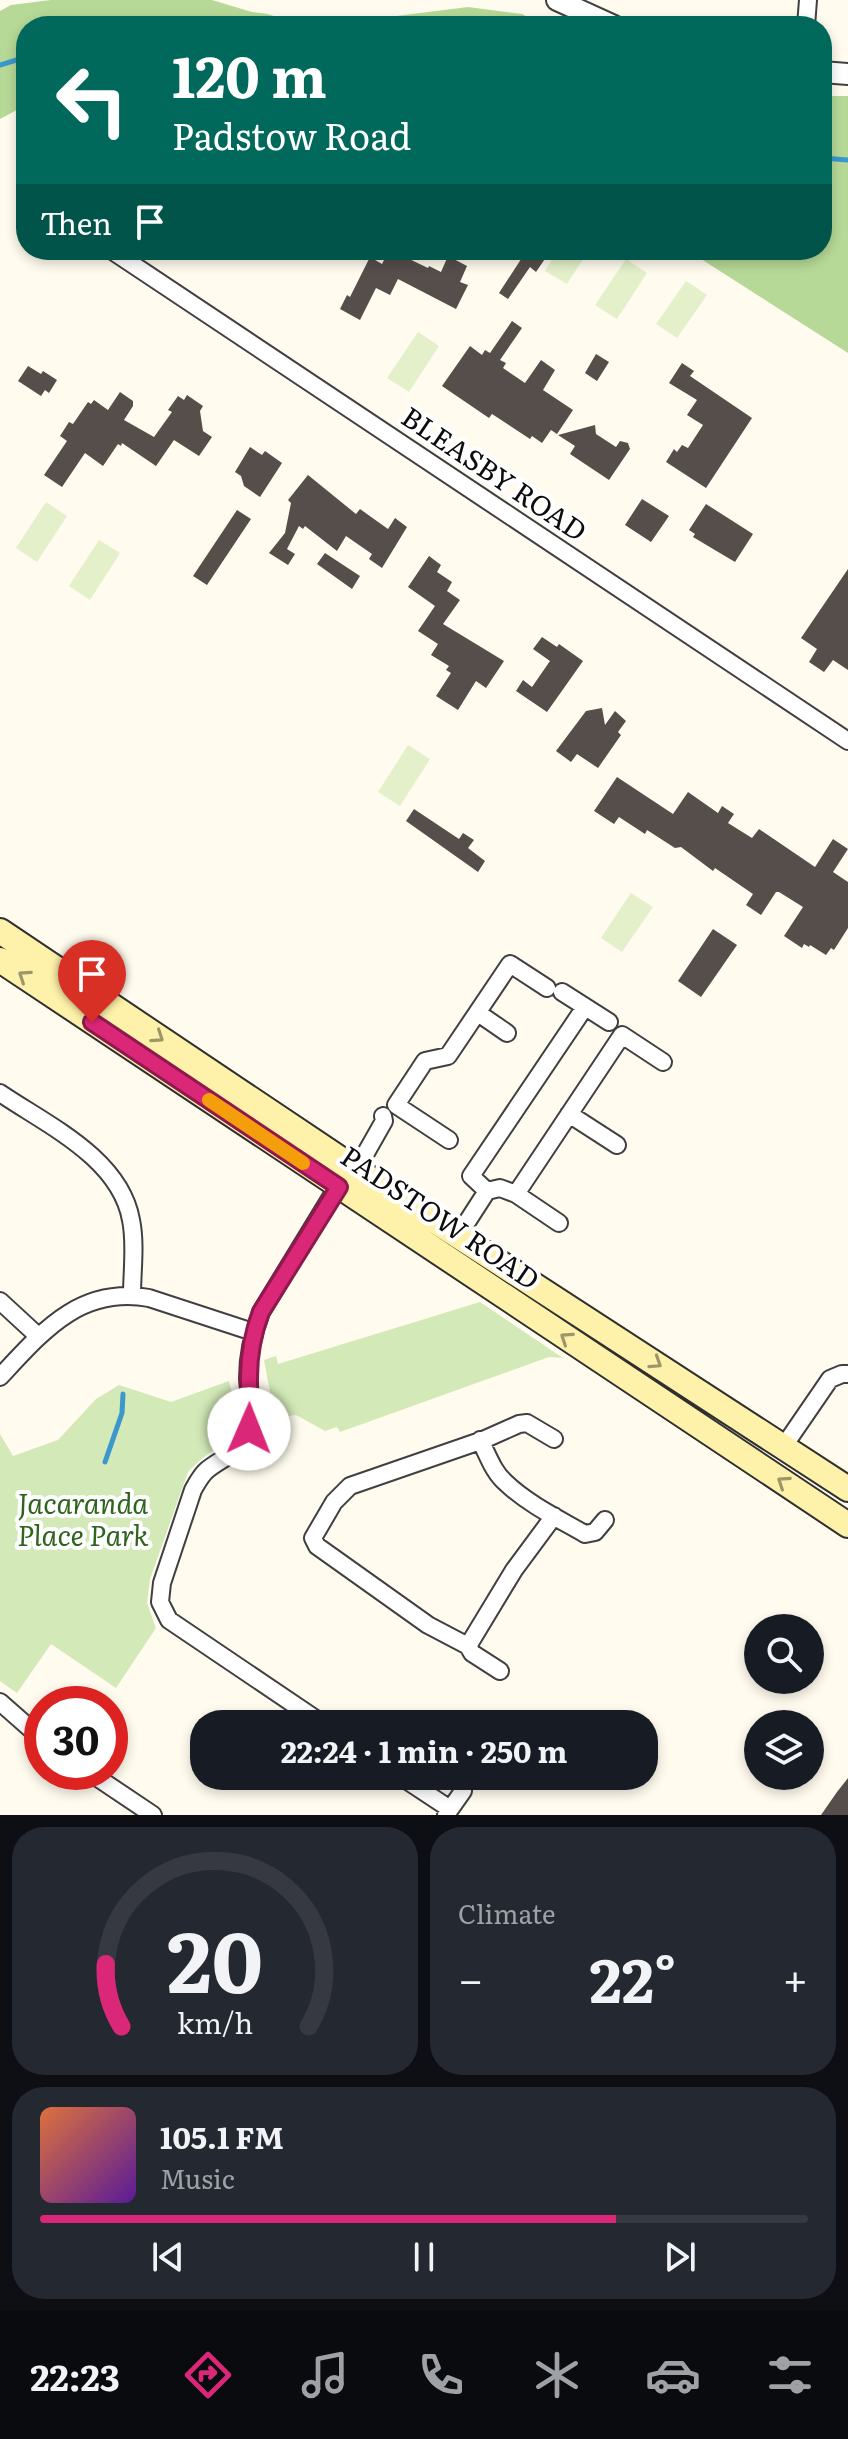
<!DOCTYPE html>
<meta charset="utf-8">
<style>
:root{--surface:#171b24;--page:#242831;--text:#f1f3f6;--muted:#9ea1a6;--line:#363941;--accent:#db2777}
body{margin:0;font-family:Literata,serif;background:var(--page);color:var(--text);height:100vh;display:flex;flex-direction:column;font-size:30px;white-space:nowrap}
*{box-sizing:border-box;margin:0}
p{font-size:26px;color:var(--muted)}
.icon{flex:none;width:44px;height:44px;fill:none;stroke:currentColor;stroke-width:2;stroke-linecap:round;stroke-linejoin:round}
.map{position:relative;height:1815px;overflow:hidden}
.sheet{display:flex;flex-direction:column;gap:12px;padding:12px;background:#0d0f14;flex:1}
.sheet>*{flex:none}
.top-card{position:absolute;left:16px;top:16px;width:816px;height:244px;border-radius:32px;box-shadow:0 4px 12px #0003;background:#00695c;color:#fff;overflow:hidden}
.tools{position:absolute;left:744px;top:1614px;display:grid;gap:16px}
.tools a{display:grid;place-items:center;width:80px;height:80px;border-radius:50%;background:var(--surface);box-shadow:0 4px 12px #0003;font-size:40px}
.speed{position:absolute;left:24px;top:1686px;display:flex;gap:16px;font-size:40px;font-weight:700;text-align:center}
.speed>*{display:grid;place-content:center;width:104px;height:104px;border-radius:50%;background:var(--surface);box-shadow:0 4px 12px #0003;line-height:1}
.speed .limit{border:12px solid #d22;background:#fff;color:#111}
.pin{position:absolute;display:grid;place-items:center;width:68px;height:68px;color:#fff;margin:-82px -34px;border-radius:50% 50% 50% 0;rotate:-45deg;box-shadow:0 0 8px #0007}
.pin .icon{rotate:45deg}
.me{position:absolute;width:88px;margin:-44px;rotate:1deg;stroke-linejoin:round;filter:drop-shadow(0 0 6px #0008)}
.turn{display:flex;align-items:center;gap:28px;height:168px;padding:0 24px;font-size:36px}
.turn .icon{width:104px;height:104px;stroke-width:2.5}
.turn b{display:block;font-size:56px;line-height:68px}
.then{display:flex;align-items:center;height:76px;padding:0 24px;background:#0003;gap:16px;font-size:30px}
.big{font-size:60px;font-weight:700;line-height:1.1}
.sheet .tile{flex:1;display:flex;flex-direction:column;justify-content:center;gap:12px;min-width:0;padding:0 28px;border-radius:32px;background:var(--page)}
.sheet .dial{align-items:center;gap:0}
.dial svg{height:208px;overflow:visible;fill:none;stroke:var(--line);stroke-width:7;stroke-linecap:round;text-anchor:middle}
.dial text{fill:var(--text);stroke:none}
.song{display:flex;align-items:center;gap:24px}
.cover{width:96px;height:96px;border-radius:12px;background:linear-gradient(135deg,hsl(20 70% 55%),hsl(270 70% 35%))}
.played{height:8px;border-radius:4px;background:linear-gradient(90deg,var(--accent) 75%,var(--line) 75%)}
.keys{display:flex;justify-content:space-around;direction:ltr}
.heat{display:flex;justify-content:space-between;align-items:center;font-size:44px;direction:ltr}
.sheet .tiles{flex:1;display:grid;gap:12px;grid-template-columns:1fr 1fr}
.tile:last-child{grid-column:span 2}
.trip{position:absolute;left:190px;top:1710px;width:468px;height:80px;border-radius:32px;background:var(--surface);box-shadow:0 4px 12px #0003;font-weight:700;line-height:80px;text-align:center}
.tab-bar{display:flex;height:128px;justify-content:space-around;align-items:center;background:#090b0e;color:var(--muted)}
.tab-bar .icon{width:56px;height:56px}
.tab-bar .active{color:var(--accent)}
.tab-bar b{font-size:36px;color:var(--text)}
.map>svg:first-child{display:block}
.green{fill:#d3e9b8}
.forest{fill:#b7d997}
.pitch{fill:#e4f0ca}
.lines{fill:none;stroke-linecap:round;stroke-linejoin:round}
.stream{stroke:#3b97cc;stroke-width:5}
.building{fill:#564e4a}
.minor-casing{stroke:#404040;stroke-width:20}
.tertiary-casing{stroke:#404040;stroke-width:24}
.secondary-casing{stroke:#2f2f2f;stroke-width:28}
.minor{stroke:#fff;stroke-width:16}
.tertiary{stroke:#fff;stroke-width:20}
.secondary{stroke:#fef1a9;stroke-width:24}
.oneway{stroke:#9e966b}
.route-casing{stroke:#8e194d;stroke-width:20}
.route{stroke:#db2777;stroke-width:14}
.slow{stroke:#f59e0b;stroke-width:14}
.labels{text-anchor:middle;stroke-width:8;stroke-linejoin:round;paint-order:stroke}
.street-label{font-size:28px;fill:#0d0d0d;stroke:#fff}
.park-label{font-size:28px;font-style:italic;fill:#2f641e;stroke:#fff}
</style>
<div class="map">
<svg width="848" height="1815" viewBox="0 0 848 1815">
<rect width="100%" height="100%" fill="#fffbee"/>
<path class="green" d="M480,1302L563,1358L549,1357L340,1432L337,1427L325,1431L296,1415L275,1418L264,1360L276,1356L278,1364Z
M229,1381C248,1452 228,1429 188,1472L150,1579L147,1603L156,1628L116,1688L51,1644L17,1693L0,1681V1434L13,1456L58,1440L96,1399L119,1385L171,1402Z"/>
<path class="forest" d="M51,0H212L252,12L268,14L301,26H26V105L0,119V11L11,5Z
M468,7L522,14L544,26H317Z
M822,96H848V353L687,250H822Z"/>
<path class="pitch" d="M558,250H589L567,284L545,271Z
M626,259L647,273L617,319L595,305Z
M686,281L707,295L677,338L656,324Z
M418,332L439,346L409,392L387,378Z
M46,502L67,516L37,562L16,548Z
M99,540L120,553L90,600L69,586Z
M408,745L430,759L400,806L378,792Z
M631,893L653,907L622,952L601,938Z"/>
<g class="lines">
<path class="stream" d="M0,65L26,57
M822,158L848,160
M105,1462L122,1413L123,1394"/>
</g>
<path class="building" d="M389,250H404L401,255L428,268L429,266L441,272L448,256L467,266L460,282L468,285L456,309L398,279L390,295L376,288L360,320L340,309L347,295L350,297L370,257L382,264Z
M527,250H551L536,272L530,267L508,299L499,293Z
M512,321L522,328L500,360L506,363L503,368L525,383L541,360L555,370L543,390L573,410L557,434L551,430L542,443L532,436L530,439L492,414L489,418L442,386L470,346L482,355L485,350L490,353Z
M596,354L609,362L597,381L585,373Z
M682,363L694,371L690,376L752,418L706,488L666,462L674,449L677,452L682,445L688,448L703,425L687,415L697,400L669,383Z
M28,366L41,374L43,371L57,380L49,393L45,390L41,396L18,381Z
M120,392L133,401V406L124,420L154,437L172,412L168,410L178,396L184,400L187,395L203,406L200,411L203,431L212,437L199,456L174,440L156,466L122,443L121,446L118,444L103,466L85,453L62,487L44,475L67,441L60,436L69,422L73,424L88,402L91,404L94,400L108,410Z
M595,425L596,434L616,447L620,441L628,443L630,449L609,480L570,454L575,446L558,435Z
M250,447L262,455L265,451L282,463L260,497L244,486L241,476L235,472Z
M308,475L356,514L360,509L388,529L395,518L407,527L382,568L369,559L372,554L346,536L337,551L305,526L303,529L299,526L287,549L295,554L288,565L269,553L285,533L291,503L288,500Z
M642,499L669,516L651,542L625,525Z
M706,504L753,534L735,562L693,537L695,534L689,530Z
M237,510L251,519L207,585L193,576Z
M325,553L360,576L352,589L317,564Z
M429,556L441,565L437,572L452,582L447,591L460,600L443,624L504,661L486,688L476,681L458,710L436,696L451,673L446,670L449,666L431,655L438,644L418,631L435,606L408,587Z
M848,569V670L833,660L824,672L809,662L817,649L801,638Z
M542,637L557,647L559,644L583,661L547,712L516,691L523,680L532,687L550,661L533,649Z
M602,708L605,725L615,711L626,721L618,732L621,735L598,768L577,754L571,762L556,751L586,711Z
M617,777L673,814L688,792L718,813L722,806L734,814L728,823L752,838L759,829L815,867L833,839L848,849L833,872L848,882V928L834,950L831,948L826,955L810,945L809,947L804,944L802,948L784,936L803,907L779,892H776L761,915L746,905L753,894L715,868L713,871L681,847L675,848L647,830L645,834L619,817L614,824L594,811Z
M414,809L459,839L463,833L474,840L468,848L485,861L478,872L406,821Z
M713,929L737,945L701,997L678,981Z
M848,1778V1815H821L837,1792Z"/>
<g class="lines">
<g class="minor-casing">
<path id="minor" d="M806,26L808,0
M111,250L848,741
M562,992L609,1022
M478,1013L507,1033
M0,1093C47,1125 120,1158 131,1220C136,1244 132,1271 132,1295
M569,1114L617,1145
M449,1140L396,1105L425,1061L448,1056L510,964L547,988
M487,1191L500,1188L516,1194L622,1035L663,1062
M487,1191L471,1176L585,1007
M516,1194L559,1223
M458,1236L487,1191
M0,1301L38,1336
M0,1377C43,1331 80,1286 149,1298L253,1332
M480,1440C488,1455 493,1472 506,1483C528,1504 559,1519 585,1534L595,1532L605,1520
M784,1446L830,1379L842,1374H848
M554,1516L514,1570L468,1646L428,1625L317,1546L313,1538L334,1502L350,1486L483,1440L519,1424L527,1423L554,1439
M468,1646L472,1653L500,1671
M0,1702L42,1739
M323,1724L169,1620L160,1602L162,1583L193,1490C197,1483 201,1475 207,1470C220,1459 237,1454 245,1439C256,1418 249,1400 248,1378C248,1355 253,1333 261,1312L333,1194L363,1158L384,1121L383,1116
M89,1772L153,1815
M400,1776L450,1809
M446,1815L463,1791"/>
</g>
<g class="tertiary-casing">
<path id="tertiary" d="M557,0L614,26
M822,72L848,74"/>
</g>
<g class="secondary-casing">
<path id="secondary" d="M0,931L355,1169L848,1489
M0,960L848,1525"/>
</g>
<use href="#minor" class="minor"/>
<use href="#tertiary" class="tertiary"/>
<use href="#secondary" class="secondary"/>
</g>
<defs><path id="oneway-chevron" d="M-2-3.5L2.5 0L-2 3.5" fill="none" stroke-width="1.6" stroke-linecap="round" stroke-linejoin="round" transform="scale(2)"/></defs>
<g class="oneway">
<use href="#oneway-chevron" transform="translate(24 976) rotate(-146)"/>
<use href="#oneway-chevron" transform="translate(158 1037) rotate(34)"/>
<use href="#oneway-chevron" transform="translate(566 1338) rotate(-146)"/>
<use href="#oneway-chevron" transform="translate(656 1363) rotate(33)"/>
<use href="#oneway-chevron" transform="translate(783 1482) rotate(-146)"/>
</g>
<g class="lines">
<g class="route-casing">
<path id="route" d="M92,1022L339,1187L261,1312C253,1333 249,1354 249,1377C248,1395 254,1411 249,1429"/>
</g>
<use href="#route" class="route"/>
<path class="slow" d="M209,1100L303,1163"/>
</g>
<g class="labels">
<g class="street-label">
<text transform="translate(494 474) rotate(34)" y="10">BLEASBY ROAD</text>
<text transform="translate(440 1218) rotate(34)" y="10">PADSTOW ROAD</text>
</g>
<g class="park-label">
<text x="83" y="1514">Jacaranda<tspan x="83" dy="32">Place Park</tspan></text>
</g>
</g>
</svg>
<div class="tools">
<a><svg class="icon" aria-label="search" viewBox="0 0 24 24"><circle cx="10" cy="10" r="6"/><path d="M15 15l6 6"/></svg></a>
<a><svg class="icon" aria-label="layers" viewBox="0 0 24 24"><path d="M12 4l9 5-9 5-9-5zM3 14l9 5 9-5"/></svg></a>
</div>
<div class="speed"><div class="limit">30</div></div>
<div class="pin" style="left:92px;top:1022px;background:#d93025"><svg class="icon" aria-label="arrive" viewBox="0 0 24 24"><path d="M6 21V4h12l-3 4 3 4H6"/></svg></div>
<svg class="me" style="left:249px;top:1429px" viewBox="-20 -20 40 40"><circle r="19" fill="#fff"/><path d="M0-13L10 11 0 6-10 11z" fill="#db2777"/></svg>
<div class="trip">22:24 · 1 min · 250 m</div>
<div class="top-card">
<div class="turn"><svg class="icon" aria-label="left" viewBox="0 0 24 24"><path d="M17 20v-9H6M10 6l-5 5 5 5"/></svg><div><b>120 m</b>Padstow Road</div></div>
<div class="then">Then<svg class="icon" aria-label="arrive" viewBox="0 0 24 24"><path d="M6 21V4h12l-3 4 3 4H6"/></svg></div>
</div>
</div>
<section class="sheet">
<div class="tiles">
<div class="tile dial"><svg viewBox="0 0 100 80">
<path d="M14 69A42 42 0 1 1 86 69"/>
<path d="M14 69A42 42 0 0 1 8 45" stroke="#db2777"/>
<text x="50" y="56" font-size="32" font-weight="700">20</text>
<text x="50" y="72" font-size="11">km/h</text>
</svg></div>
<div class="tile"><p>Climate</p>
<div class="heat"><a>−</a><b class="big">22°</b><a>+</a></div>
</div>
<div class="tile">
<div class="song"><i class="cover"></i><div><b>105.1 FM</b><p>Music</p></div></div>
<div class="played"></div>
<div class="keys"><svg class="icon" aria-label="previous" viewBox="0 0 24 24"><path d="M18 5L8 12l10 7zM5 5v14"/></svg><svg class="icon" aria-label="pause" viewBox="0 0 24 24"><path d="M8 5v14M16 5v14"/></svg><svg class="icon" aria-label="next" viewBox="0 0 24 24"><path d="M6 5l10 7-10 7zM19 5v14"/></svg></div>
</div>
</div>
</section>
<nav class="tab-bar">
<b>22:23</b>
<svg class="icon active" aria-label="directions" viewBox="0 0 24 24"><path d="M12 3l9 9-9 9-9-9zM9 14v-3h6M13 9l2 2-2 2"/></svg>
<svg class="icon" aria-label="music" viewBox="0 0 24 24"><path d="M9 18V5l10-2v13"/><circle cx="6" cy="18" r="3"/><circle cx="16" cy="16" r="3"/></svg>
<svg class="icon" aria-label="phone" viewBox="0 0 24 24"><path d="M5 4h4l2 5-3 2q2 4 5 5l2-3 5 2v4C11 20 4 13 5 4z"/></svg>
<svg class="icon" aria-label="climate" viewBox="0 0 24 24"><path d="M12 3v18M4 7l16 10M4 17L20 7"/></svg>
<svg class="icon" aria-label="car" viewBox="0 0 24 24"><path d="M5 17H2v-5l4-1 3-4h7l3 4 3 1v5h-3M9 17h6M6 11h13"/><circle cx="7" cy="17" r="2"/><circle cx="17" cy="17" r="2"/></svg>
<svg class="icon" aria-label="filters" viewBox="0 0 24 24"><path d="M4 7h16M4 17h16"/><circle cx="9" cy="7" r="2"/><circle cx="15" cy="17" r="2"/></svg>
</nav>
